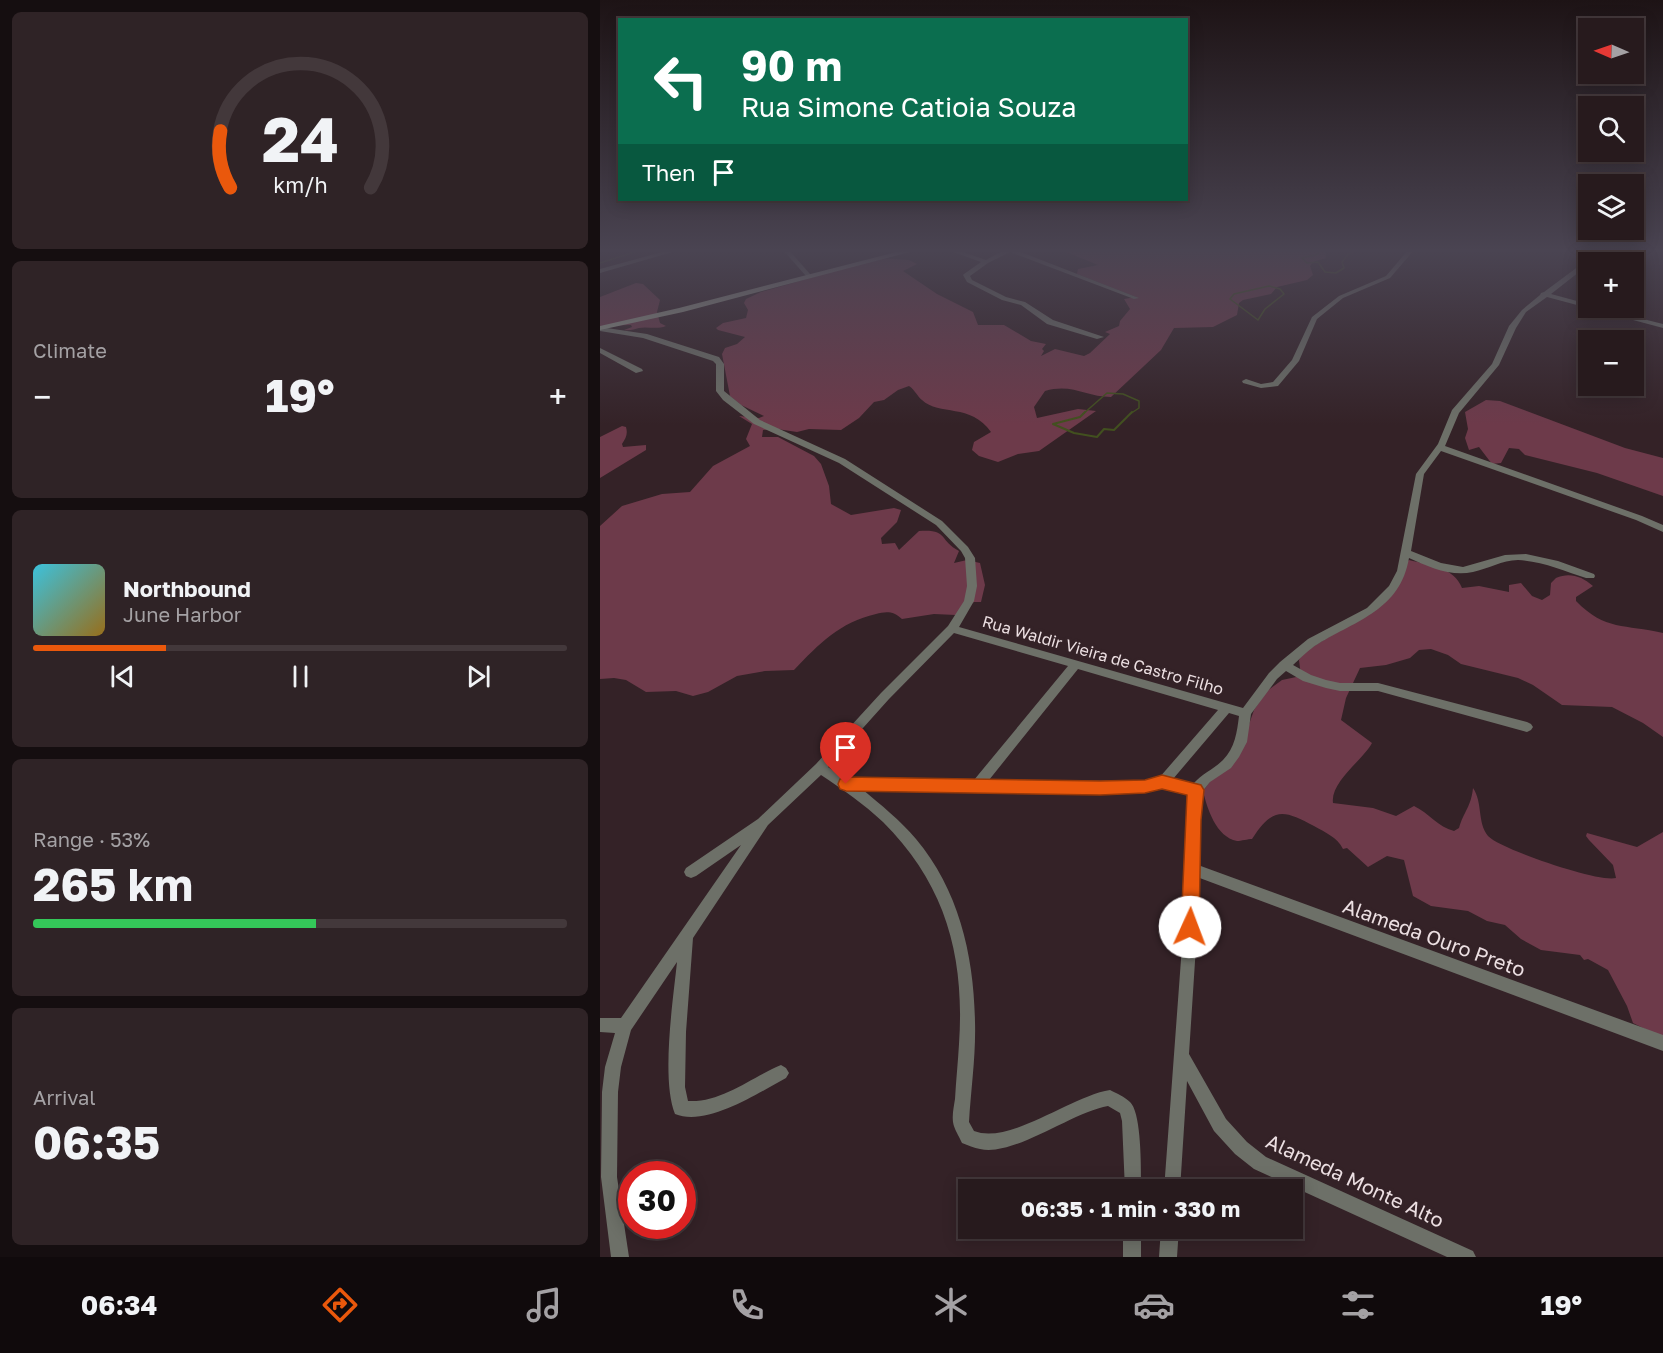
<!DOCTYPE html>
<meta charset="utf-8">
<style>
:root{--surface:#271a1d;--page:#2f2326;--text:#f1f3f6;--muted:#a4a1a4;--line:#43383b;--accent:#ea580c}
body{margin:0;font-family:"Golos Text",sans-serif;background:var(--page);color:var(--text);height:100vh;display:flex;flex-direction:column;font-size:22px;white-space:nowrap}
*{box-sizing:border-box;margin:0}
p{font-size:20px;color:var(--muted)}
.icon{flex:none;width:33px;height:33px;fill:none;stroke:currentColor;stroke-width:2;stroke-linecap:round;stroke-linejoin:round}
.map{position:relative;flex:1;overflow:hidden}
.side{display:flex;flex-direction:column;gap:12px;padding:12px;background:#150e10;width:600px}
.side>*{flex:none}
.top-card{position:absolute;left:18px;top:18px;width:570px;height:183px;border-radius:0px;box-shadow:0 3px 15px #0003,0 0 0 2px var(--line);background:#0b6e4f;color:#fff;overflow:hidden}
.needle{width:39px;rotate:272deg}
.controls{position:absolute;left:978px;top:18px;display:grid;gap:12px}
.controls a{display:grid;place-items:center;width:66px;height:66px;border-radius:0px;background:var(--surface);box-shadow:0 3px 15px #0003,0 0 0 2px var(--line);font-size:30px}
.speed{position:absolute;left:18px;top:1161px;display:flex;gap:12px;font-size:30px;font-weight:700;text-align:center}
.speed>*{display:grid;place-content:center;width:78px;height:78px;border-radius:50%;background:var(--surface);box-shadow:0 3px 15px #0003,0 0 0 2px var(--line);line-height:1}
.speed .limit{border:9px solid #d22;background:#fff;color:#111}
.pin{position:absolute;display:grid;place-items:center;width:51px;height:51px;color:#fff;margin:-62px -26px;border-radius:50% 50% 50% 0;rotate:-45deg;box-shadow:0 0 6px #0007}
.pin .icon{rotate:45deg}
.me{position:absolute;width:66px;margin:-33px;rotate:2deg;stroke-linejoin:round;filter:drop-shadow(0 0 4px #0008)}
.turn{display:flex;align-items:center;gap:21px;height:126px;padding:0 24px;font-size:27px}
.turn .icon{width:78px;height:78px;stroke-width:2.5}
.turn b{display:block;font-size:42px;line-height:51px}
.then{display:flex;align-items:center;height:57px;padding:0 24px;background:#0003;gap:12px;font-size:22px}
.big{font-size:45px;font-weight:700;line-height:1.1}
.side .tile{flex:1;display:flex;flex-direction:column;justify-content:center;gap:9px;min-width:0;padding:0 21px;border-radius:9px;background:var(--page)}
.side .dial{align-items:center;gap:0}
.dial svg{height:156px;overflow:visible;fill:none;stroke:var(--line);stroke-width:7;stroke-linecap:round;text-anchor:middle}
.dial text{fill:var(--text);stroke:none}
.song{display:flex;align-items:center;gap:18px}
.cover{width:72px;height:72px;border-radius:9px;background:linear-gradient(135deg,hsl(190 70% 55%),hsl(40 70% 35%))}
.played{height:6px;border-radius:3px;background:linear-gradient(90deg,var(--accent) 25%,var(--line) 25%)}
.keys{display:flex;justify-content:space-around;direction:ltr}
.heat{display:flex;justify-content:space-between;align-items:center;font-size:33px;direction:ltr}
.charge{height:9px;border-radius:4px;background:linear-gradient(90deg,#34c759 53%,var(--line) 0)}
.trip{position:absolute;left:358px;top:1179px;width:345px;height:60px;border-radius:0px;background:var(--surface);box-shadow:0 3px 15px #0003,0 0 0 2px var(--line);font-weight:700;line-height:60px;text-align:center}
.menu{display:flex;height:96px;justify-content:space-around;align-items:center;background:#100a0c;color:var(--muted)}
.menu .icon{width:42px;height:42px}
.menu .active{color:var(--accent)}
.menu b{font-size:27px;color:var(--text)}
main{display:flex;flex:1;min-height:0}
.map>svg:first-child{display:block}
.forest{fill:#6d3a4a}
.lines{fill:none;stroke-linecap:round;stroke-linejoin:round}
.stream-far1{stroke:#42501f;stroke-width:1.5}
.stream{stroke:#42501f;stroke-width:2}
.street{fill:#6d7068;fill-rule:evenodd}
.secondary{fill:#959a8d;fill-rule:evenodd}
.route{fill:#ea580c;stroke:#983908;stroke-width:1.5}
.labels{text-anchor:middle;stroke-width:6;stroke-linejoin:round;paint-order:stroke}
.street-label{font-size:16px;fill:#ecdfe2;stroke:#342227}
.near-street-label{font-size:20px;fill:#ecdfe2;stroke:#342227}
</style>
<main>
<section class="side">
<div class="tile dial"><svg viewBox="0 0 100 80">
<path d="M14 69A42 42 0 1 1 86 69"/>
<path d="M14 69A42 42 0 0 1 9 40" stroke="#ea580c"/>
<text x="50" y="56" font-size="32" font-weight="700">24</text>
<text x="50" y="72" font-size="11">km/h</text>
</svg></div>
<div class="tile"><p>Climate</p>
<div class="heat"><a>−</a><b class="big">19°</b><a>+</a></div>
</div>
<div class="tile">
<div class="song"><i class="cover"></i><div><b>Northbound</b><p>June Harbor</p></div></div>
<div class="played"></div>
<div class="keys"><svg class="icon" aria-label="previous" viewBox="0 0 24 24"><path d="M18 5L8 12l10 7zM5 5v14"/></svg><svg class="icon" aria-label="pause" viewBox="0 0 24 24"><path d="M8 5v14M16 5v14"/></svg><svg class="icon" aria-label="next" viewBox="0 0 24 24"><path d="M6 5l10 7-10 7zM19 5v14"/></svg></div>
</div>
<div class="tile"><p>Range · 53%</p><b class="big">265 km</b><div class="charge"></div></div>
<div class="tile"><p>Arrival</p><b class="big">06:35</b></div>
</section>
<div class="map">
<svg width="1063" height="1257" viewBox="0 0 1063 1257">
<rect width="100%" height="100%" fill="#342227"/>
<path class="forest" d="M459,249H665C681,254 706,249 725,249L726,258L713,262L710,266L713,275L707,280L677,287L671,294L643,300L639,303L637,315L613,327L574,328L561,350L511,397C486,397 472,383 445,391L434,407L437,418L478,409L496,411L439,451L418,454L398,462L379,456L372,450L374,442L391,432C371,403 339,416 322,400C317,396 315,390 309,386L298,390L284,400L274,402L259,418L241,430L209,429L197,432L177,429L163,430L162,437H178L214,456L221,464L229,486L231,504L251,515L294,508L301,510L297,522L281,538L282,544L295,543L299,550L319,531C349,529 338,540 359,551L354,563L367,560L380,563L385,585L381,602H374L356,615L334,614L302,619C294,611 286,611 276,614C240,622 219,644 194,670L165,671L137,676L108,692L93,696L76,691L46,692L26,680L14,678L0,679V526L22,506L62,494L90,492L113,466L150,446L146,439L152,424L139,416L159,418L164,416L141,405L130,396L122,354L125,348L137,344L145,337L118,330L116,328L123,323L146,318L148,310L144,303L146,299L161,292L280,258L309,260L317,264L303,271L337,294L373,312L378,325H404L431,341L446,344L442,349L444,351L441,356L455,349L484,356L490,353L510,334L505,332L519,326L520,321L530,309L524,299L536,297L477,274L478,269L498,265Z
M36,283L43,284L60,300L57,312L60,323L66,326C56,330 48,326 39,328C34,329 31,331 24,330L32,327L31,325L0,326V297Z
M886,400L900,401L1025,448L1063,458V496L997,473L925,455L919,449L909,448L901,463L892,464L879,447L869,450L865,438L868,429L865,412Z
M22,426L26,427C28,434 26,438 22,444L23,447L46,445V450L0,478V437Z
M809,560C829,565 854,567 862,588L879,586L909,592V585L921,583L932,596L942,600L950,595L951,583L956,578C969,572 982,576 993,586L976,597V601C1005,631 1025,624 1063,633V737L1043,723L1012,707L962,705L933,685L918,678L861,664L848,655L831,649L819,650L810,658L786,665L760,668L746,698L741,720L772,743C763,760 730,782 733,803L773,808L796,816L814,806C829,813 838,827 854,831L859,828C864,811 871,807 873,788C883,803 877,822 888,836C900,849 999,883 1016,878L1013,865L989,840L986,836L987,833L1037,847L1063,832V1038L1033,1023L1027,1006L1008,970L988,959L984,960L980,955L941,950L921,939L905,925L887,921L868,911L831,906L813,896L804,860L787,856L768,867L747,848L743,849C737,837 726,833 714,826C684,810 673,806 652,839C648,839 641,841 637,841C616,837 607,808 603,791L646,733L654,710L667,691L682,680L701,676L699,660L703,653L777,607L803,564Z"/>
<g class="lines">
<path class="stream-far1" d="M719,249L718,254L702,258L707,263L718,262L725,272L736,273L744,268L742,262L748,254L759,249
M0,263L44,249
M669,286L680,289L684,294L665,309L658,320L630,299L634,294Z
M483,414L507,393L523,394L539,401V408L530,414"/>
<path class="stream" d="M485,412L480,417L453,424L474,433L497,437L504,429L514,430L532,412"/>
<path class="street" d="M73,249H83L0,273V269Z
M182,249H188L210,274V276H206Z
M345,249H354L386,260L404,250L403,249H413L539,298L534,299L410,252L388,263L370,276L372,280L406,297L425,302L453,320L504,337L497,339L447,324L421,305L402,300L367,282L363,275L364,274L381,262Z
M809,249H815L790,278L743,298L717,319L699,361L678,386L661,388L643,383L642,381L646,379L661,384L673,382L692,360L712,317L739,296L786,276Z
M913,249H919L920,250L917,252Z
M989,249H995L997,252L996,259L992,262H988V265L951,294L988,304V308H999L1063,324V328L947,297L926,312L916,328L899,365L859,413L845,446L1042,516L1063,525V532L1036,520L841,451L824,474L811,551L841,563L863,567L905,555L926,554L958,561L994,574L995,576L994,578H986C964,571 942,561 918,560C902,560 888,569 873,572C851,577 829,567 809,558C800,610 757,620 718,644C709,649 701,658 693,665L711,675L726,680L740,683H778L927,722L931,724L933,727L931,730L927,732L778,691H740L726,688L703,681L686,671L677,679L651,714L647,742L639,757L631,768L610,782L602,792L598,820V865L1063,1035V1051L597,877L596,946L589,1054L626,1119L647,1142L666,1157L873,1251L876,1257H847L654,1169L635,1154L614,1131L587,1081L580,1190H564L582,946L586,820L589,794L563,787L545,791L262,789C281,805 300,820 316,839C359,890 374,956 375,1022C376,1055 371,1089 369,1122L374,1131C410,1145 471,1096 510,1090C516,1093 525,1097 530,1102C542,1113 541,1172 541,1190H525L522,1121L520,1113L508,1106C472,1112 414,1157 380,1149C374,1148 368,1145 362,1143C359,1136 354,1129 353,1122C352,1114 354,1106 355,1099C356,1080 358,1062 359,1044C365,956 346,885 283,822C264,804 242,789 221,775L168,825L93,938L86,1032L85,1087L88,1101C121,1103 152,1077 181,1065L186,1068L189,1073L186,1078C158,1093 107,1127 75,1114C61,1079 73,1001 77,962L31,1030L21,1067L18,1092L17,1177L29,1257H11L1,1177L2,1092L5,1067L15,1033L0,1032V1018H21L141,845L96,876L91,878L86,876L84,872L86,868L158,819L216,764L281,693L348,626L364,601L367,586L365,558L361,551L336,525L239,463L154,424L123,400L116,391V364L113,361L43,338L0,331V327L47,334L119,357L124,364V391L160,420L245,459L342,521L368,547L375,558L377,586L374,601L359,627L643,708L669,673L680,662L708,639L767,608L789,586L797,571L816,474L838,444L852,410L892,364L909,326L922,310L940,295L941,293L944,292L991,257L992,253ZM354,633L468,666L374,780L246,779L228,767L289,699ZM478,669L618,710L559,778L545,781L389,780ZM629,713L639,716C637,732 635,748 623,760C614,769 603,773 593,784L573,779Z
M0,348L42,369L43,371L36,373L0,353Z
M523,1228H541V1257H523Z
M561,1228H579L577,1257H559Z"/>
<path class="secondary" d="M308,249H321L83,312L0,330V326L79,308Z"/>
</g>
<linearGradient id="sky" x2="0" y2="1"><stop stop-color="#1d1315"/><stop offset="0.59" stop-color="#4a4452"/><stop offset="1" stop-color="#4a4452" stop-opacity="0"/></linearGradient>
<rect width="1063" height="425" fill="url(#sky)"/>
<path class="route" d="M562,775L601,785L604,790L601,820L599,927L596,933L590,936L584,933L581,927L587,795L562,789L545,793L500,795L246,791L240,789L238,784L240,779L246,777L500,781L545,780Z"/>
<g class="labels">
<g class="street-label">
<text transform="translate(503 655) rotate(16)" y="6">Rua Waldir Vieira de Castro Filho</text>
</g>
<g class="near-street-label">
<text transform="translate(834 938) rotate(20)" y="7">Alameda Ouro Preto</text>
<text transform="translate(755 1181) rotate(25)" y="7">Alameda Monte Alto</text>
</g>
</g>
</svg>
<div class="controls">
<a><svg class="needle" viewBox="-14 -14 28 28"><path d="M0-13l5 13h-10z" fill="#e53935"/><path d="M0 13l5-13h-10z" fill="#a4a1a4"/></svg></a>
<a><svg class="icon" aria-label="search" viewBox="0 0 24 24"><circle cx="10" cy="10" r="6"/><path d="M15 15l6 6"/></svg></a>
<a><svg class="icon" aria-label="layers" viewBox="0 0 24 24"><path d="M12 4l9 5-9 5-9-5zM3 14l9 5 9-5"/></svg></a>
<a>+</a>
<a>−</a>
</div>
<div class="speed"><div class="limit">30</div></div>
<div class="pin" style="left:246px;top:784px;background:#d93025"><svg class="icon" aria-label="arrive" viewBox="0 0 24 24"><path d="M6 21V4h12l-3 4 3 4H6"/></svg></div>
<svg class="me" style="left:590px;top:927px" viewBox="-20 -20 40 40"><circle r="19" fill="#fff"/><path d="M0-13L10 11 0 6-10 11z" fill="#ea580c"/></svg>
<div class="trip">06:35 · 1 min · 330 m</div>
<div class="top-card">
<div class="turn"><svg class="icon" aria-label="left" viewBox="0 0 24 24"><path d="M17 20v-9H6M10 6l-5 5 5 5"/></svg><div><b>90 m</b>Rua Simone Catioia Souza</div></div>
<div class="then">Then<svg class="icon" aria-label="arrive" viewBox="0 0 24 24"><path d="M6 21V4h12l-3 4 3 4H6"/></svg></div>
</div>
</div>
</main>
<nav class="menu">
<b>06:34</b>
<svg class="icon active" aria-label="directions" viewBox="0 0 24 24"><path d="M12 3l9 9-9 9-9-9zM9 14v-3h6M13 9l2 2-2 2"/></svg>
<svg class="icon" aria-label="music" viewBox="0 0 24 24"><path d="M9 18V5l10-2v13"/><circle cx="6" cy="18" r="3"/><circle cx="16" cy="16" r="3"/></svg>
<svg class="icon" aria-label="phone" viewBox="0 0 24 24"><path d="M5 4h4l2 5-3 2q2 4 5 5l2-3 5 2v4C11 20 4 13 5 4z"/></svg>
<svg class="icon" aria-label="climate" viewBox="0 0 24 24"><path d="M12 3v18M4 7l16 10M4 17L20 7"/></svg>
<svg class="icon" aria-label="car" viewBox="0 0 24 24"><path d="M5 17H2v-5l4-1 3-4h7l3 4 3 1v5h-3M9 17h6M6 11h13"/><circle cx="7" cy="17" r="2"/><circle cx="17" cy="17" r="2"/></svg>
<svg class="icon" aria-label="filters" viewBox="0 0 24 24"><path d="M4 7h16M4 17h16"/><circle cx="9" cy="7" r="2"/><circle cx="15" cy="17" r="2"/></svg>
<b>19°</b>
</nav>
